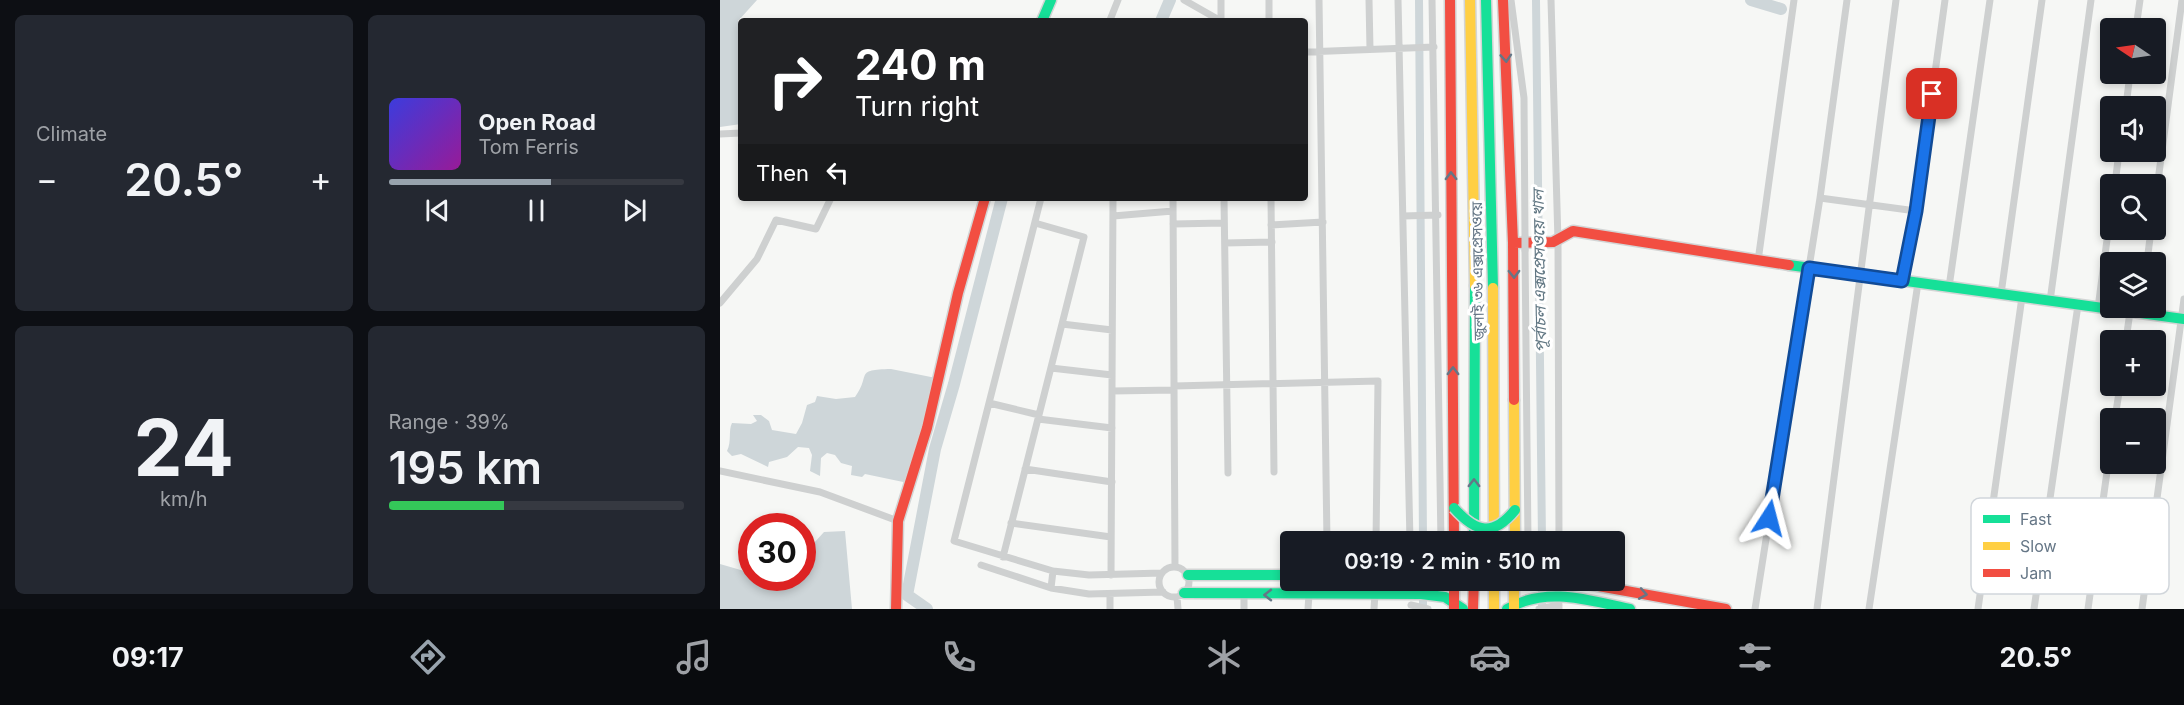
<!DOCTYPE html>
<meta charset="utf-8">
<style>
:root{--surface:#171b24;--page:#242831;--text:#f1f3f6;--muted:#9ea1a6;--line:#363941;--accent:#98a3ad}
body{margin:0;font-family:Inter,"Noto Sans Bengali",sans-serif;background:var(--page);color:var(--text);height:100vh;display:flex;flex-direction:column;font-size:22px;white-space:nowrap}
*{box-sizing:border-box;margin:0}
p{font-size:20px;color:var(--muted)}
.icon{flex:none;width:33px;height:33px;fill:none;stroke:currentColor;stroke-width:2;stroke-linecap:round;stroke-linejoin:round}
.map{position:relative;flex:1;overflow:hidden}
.details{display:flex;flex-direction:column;gap:15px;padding:15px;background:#0d0f14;width:720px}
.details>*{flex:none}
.guide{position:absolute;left:18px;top:18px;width:570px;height:183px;border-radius:6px;box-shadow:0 3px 9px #0003;background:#202124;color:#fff;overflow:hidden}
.needle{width:39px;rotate:283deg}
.buttons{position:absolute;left:1380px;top:18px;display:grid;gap:12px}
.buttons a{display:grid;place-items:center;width:66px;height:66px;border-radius:6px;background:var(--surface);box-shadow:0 3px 9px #0003;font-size:30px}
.speed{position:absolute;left:18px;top:513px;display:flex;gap:12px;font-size:30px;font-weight:700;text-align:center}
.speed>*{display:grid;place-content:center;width:78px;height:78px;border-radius:50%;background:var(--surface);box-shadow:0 3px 9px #0003;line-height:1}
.speed .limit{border:9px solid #d22;background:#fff;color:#111}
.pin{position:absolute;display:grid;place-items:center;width:51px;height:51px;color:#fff;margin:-26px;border-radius:12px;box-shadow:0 3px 9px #0006}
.me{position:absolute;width:66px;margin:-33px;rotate:9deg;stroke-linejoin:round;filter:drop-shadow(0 0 4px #0008)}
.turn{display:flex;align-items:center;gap:21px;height:126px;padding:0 18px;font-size:27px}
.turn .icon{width:78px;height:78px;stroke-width:2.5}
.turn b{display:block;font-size:42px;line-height:51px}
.then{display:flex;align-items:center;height:57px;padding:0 18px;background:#0003;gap:12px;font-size:22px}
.big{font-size:45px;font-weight:600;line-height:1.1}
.details .tile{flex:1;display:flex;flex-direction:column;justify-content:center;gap:9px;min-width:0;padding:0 21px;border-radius:9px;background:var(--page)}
.details .dial{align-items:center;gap:0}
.dial b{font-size:78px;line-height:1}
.song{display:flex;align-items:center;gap:18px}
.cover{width:72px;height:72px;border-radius:9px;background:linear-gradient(135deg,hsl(240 70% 55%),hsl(300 70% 35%))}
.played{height:6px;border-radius:3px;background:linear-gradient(90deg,var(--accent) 55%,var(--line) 55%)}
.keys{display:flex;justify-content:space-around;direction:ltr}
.heat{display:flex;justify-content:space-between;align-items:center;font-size:33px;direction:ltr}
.charge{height:9px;border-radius:4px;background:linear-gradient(90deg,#34c759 39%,var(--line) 0)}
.details .tiles{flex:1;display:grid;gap:15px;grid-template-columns:repeat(2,1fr)}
.trip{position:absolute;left:560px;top:531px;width:345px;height:60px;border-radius:6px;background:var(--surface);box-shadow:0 3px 9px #0003;font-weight:600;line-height:60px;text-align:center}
.menu{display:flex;height:96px;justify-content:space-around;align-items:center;background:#090b0e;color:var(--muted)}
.menu .icon{width:42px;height:42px}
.menu .on{color:var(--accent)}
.menu b{font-size:27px;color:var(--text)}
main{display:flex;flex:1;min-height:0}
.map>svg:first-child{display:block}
.water{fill:#ced6d9}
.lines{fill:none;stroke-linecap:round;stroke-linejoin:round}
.canal{stroke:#ced6d9;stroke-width:8}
.river{stroke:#ced6d9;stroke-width:12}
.fast-casing{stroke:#d3d5d5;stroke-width:13}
.slow-casing{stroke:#d3d5d5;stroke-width:13}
.jam-casing{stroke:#d3d5d5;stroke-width:13}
.street{stroke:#ced0d0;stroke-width:7}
.fast{stroke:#16e098;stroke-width:10}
.slow{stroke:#ffcf43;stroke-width:10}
.jam{stroke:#f24e42;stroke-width:10}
.fast-bridge-casing{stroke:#d1d3d3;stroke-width:13;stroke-linecap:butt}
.street-bridge{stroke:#ced0d0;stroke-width:7}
.fast-bridge{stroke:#16e098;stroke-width:10}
.oneway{stroke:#657686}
.route-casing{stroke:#114b97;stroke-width:15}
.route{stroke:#1a73e8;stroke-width:10}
.labels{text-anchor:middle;stroke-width:6;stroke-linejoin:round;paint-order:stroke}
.street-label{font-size:15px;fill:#657686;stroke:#fff}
.water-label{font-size:16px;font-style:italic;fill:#617783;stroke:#fff}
.key{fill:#fff;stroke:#d1d6db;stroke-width:1.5}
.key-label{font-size:16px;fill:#657686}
</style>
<main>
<section class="details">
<div class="tiles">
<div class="tile"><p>Climate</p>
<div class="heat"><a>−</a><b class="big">20.5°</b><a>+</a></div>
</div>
<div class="tile">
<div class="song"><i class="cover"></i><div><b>Open Road</b><p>Tom Ferris</p></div></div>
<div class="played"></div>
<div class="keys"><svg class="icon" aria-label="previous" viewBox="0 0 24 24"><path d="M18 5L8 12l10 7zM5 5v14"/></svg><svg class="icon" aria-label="pause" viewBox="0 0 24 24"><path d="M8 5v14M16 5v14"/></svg><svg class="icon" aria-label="next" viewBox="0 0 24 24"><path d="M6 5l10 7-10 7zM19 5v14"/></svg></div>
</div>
<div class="tile dial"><b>24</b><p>km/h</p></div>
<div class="tile"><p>Range · 39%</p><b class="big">195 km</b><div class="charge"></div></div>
</div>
</section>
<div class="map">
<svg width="1464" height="609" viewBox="0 0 1464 609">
<rect width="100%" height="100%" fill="#f6f7f5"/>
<path class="water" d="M0,0H37L18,21L21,28V124L0,127Z
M171,369L216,378L188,483L145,474L142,477L131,475L132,466L121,463L115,455L107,453L101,458L100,476L90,471L92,455L89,448L78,447L67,457L49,462L48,467L21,454L12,456L7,451C12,441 8,431 12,423L31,424L37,421L33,415H41L49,421L52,430L76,434L82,423L87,405L95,402L97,396L116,399L135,397C152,374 133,370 171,369Z
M125,531L132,609H0V564L31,573L32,578H82L83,555L104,532Z"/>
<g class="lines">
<path class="canal" d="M699,0L703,542
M816,0L822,542
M703,580V609
M822,580V609"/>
<path class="river" d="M1031,0L1061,9
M441,21L450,0
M207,609L187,595L215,449L234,384L282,198"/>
<g class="fast-casing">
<path id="fast" d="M766,0L773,288
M322,21L331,0
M1069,265L1464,319
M754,542L755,286
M468,575H570
M464,593L701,594L725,597L743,609
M787,609C826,586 868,600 910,609"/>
</g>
<g class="slow-casing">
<path id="slow" d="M750,0L755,286
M773,288L774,542
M794,400L795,542
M774,580V609
M794,580V609"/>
</g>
<g class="jam-casing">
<path id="jam" d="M730,0L734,542
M783,0L793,243L794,400
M793,243L833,242L853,231L1069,265
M734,580V609
M845,580L1006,609
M176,609L178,521L207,428L238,293L265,198
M753,609L754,580"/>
</g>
<path class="street" d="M464,0L501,21
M501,0V21
M549,0V21
M599,0L607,542
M649,0L650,49
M678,0L690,542
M712,0L721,542
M791,0L804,98L805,237
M831,0L838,241L839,542
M390,20L398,0
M1416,28L1420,0
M585,52L714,47
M1406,106L1410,74
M0,134L21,133
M1395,184L1399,152
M1436,196L1462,0
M321,198L234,541L333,571L369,575L442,573
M453,198L455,567
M504,198L508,473
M551,198L554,472
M1100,198L1196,211
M393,216L453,211
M683,216L718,215
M453,224L504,223
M551,225L603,222
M505,243L552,242
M805,250L808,542
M1038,261L1074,0
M1427,262L1431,230
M1182,281L1196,211L1225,0
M1229,287L1270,0
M1281,294L1322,0
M1330,301L1371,0
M0,303L37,259L56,220L96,229L111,198
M1378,308L1390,217
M342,324L392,330
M1406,340L1410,312
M331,368L392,375
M454,386L658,381L656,542
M392,391L454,390
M269,403L319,415
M1395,418L1400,386
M318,419L392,428
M305,469L392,482
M0,471L100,492L178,521
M291,523L391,537
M283,557L364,237L315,223
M261,565L331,588L369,594L443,592
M439 582a15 15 0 1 1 30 0a15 15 0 1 1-30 0Z
M391,575L393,198
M838,580L839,609
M331,588L333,571
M390,595V609
M457,597L458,609
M524,609V595
M588,609L589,595
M654,609L655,594
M819,609L839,605
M1035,609L1100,198L1127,0
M1097,609L1176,0
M1149,609L1198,283
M1258,609L1302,297
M1314,609L1358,305
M1368,609L1390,450
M1422,609L1464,299"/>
<use href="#fast" class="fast"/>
<use href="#slow" class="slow"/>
<use href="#jam" class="jam"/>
<g class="fast-bridge-casing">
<path id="fast-bridge" d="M734,508C756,533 773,537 795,510"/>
</g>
<path class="street-bridge" d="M805,237V250
M691,605L708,609"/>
<use href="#fast-bridge" class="fast-bridge"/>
</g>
<defs><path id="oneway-chevron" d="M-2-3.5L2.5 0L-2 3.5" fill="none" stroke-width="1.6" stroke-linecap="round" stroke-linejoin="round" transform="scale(1.5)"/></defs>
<g class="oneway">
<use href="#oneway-chevron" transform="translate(786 58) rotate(86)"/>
<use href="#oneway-chevron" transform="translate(731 176) rotate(-91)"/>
<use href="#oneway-chevron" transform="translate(794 274) rotate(89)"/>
<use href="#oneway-chevron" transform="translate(733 371) rotate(-90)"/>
<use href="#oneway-chevron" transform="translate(754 483) rotate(-90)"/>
<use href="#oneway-chevron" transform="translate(923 594) rotate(10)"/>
<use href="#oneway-chevron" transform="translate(548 595) rotate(180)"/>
</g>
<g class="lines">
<g class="route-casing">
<path id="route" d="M1049,518L1089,268L1182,281L1196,211L1212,94"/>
</g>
<use href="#route" class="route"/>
</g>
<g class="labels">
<g class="street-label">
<text transform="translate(758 271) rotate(-91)" y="5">জুলাই ৩৬ এক্সপ্রেসওয়ে</text>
</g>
<g class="water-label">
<text transform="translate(819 271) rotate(-91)" y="6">পূর্বাচল এক্সপ্রেসওয়ে খাল</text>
</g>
</g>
<rect x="1251" y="498" width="198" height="96" rx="9" class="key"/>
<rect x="1263" y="515" width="27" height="8" fill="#16e098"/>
<rect x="1263" y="542" width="27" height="8" fill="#ffcf43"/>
<rect x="1263" y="569" width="27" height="8" fill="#f24e42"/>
<g class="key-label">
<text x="1300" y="525">Fast</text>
<text x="1300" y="552">Slow</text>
<text x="1300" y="579">Jam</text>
</g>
</svg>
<div class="buttons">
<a><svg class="needle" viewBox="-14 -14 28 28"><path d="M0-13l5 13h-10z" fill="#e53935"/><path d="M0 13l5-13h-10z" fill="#9ea1a6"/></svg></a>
<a><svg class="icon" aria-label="sound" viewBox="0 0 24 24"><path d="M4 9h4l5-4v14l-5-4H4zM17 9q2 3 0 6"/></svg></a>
<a><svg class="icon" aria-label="search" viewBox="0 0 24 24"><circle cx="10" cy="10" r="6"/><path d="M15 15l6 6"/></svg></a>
<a><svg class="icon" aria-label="layers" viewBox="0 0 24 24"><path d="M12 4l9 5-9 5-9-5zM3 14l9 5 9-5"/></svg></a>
<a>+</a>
<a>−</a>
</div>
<div class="speed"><div class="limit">30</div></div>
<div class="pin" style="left:1212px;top:94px;background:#d93025"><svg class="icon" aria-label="arrive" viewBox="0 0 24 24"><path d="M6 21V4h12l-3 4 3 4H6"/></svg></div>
<svg class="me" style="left:1049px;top:518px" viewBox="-20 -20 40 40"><path d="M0-17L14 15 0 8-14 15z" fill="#1a73e8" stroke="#fff" stroke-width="4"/></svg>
<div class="trip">09:19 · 2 min · 510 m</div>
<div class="guide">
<div class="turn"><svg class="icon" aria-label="right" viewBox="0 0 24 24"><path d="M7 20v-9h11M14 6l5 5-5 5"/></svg><div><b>240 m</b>Turn right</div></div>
<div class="then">Then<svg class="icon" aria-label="left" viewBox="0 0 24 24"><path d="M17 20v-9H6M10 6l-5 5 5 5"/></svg></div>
</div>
</div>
</main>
<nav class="menu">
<b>09:17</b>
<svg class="icon on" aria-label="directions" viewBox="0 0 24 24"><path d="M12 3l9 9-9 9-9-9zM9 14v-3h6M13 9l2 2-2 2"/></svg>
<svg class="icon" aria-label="music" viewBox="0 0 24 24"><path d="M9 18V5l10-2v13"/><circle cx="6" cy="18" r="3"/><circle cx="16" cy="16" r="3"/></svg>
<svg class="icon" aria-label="phone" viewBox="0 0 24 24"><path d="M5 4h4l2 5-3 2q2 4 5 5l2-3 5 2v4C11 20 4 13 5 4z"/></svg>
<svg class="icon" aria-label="climate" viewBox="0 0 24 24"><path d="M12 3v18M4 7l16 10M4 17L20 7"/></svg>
<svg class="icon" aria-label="car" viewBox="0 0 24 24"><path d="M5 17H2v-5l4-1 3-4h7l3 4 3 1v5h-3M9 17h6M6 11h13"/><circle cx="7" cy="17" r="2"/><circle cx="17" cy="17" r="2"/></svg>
<svg class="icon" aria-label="filters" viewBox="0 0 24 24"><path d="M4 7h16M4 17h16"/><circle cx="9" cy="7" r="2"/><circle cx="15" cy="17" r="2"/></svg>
<b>20.5°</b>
</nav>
